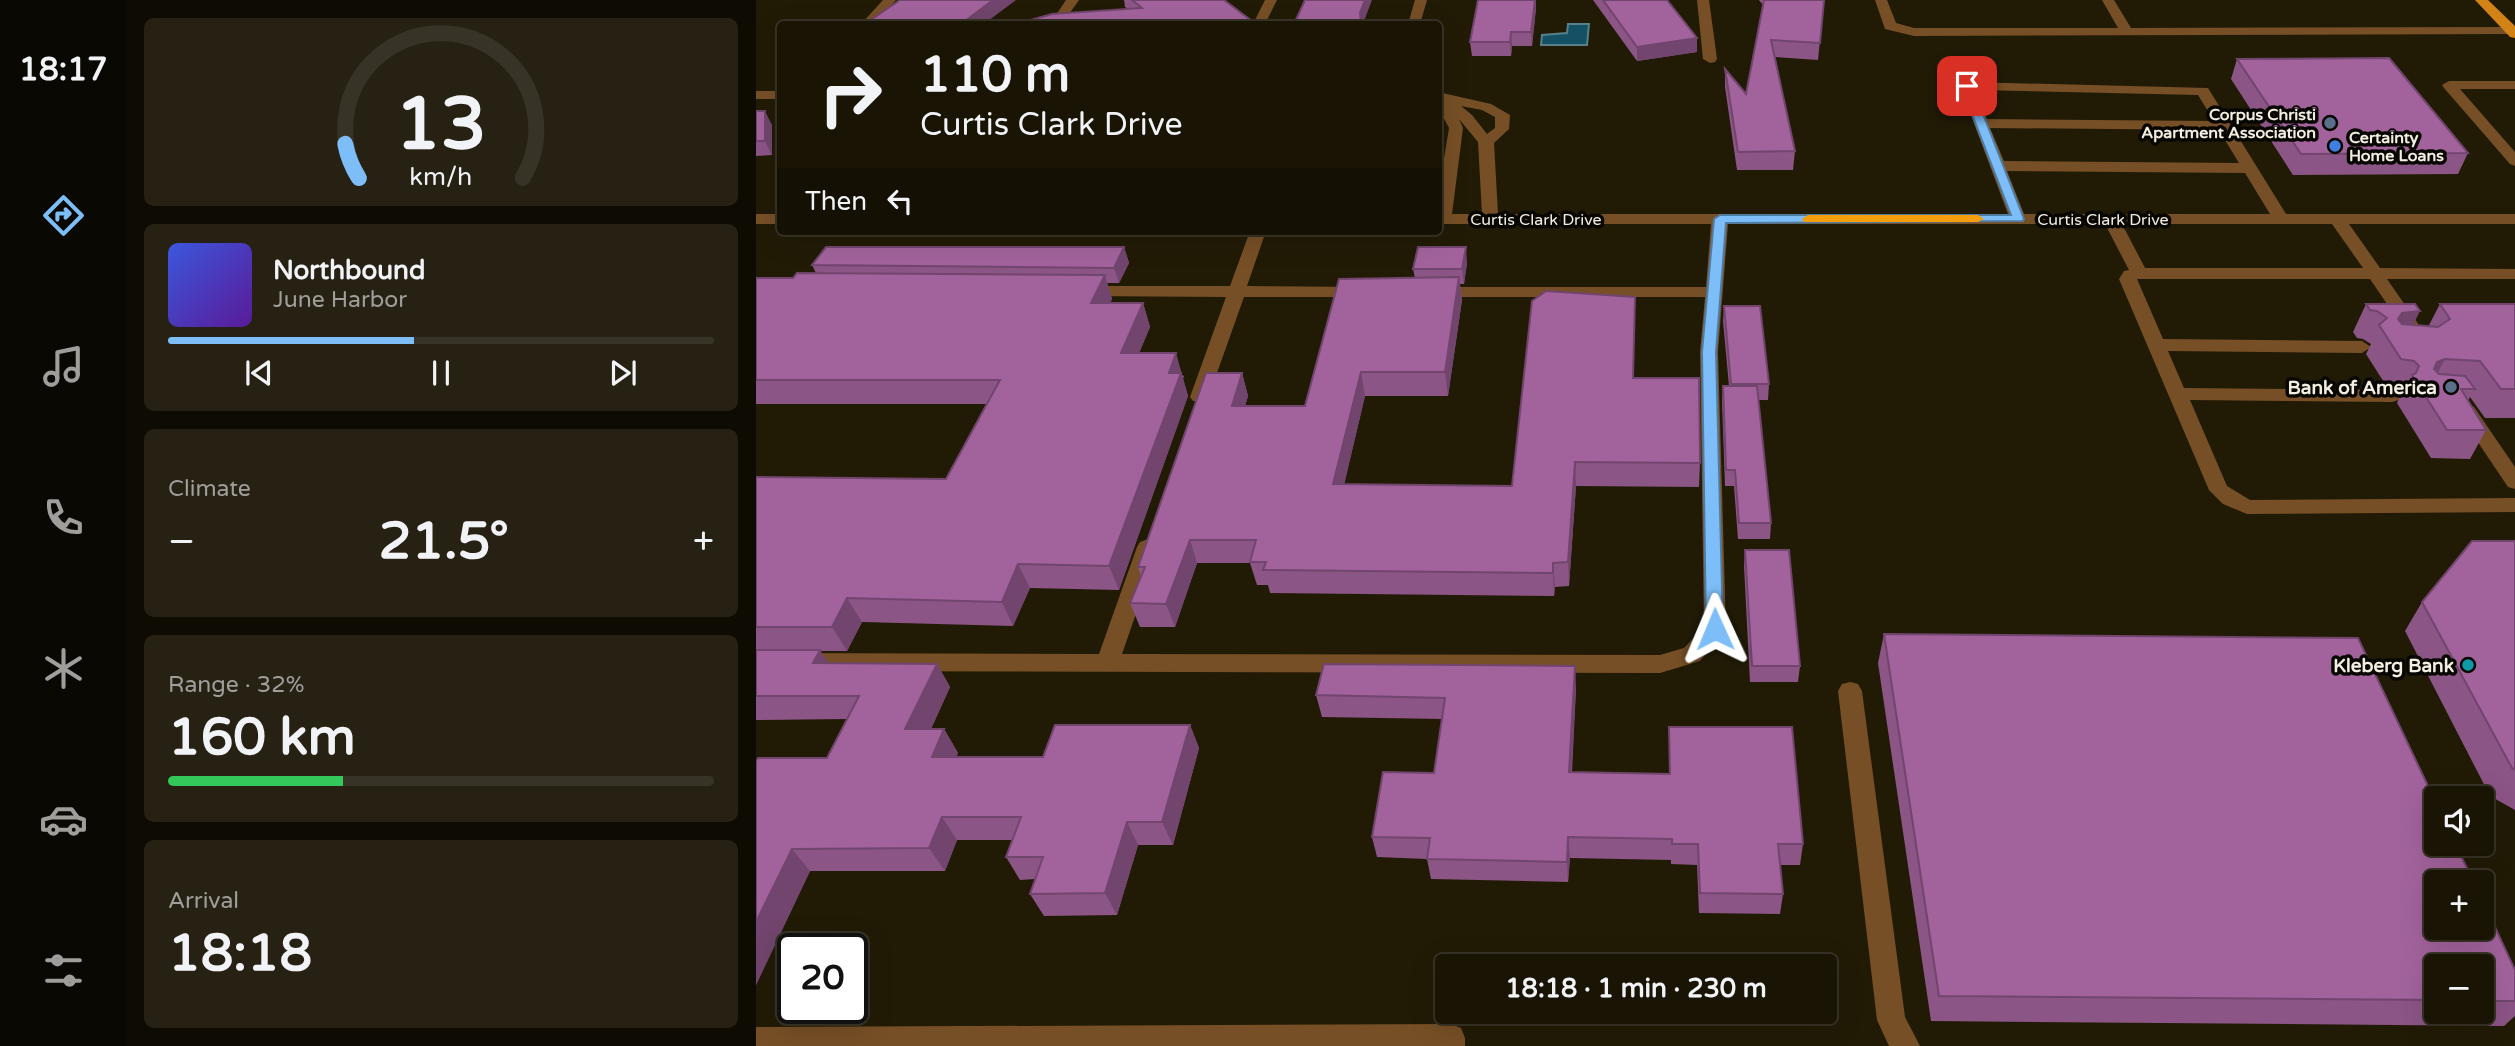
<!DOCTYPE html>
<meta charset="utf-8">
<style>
:root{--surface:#191404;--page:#262113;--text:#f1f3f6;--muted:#9f9e9a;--line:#373326;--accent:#7dbef9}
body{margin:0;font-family:"Varela Round",sans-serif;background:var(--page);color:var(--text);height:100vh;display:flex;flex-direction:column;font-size:26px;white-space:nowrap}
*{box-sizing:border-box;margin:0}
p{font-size:23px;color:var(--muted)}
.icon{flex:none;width:38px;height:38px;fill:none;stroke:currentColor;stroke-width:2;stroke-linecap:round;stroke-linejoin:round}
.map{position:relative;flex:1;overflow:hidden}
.side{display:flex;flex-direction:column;gap:18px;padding:18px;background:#0e0b02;width:630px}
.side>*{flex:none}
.guide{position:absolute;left:21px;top:21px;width:665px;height:214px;border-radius:7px;box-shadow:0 7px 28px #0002,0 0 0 2px var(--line);background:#191404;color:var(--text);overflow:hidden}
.fabs{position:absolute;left:1668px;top:786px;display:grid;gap:14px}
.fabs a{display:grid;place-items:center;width:70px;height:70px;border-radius:7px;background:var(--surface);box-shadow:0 7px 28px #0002,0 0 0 2px var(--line);font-size:35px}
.speed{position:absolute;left:21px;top:933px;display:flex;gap:14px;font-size:35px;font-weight:700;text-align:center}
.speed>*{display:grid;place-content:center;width:91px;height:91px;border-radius:50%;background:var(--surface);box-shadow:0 7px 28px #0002,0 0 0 2px var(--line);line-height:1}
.speed .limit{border:4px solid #111;border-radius:10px;background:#fff;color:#111}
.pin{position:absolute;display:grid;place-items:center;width:60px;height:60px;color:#fff;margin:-30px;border-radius:14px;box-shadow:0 4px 10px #0006}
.me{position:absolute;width:77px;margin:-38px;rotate:359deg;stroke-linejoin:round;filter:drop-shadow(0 0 5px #0008)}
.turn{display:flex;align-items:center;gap:24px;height:147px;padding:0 28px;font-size:32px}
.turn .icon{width:91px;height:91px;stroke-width:2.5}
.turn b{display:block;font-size:49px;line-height:60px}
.then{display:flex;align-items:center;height:66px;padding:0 28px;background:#0003;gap:14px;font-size:26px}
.big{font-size:52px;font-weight:700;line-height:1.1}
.side .card{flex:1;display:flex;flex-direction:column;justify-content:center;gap:10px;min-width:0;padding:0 24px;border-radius:10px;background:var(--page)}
.side .dial{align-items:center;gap:0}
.dial svg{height:182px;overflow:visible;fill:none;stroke:var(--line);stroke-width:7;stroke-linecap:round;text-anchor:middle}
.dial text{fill:var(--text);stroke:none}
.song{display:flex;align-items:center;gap:21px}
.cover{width:84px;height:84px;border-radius:10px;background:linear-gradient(135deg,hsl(230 70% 55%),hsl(270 70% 35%))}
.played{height:7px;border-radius:4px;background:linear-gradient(90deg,var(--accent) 45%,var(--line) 45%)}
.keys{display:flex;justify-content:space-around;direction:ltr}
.heat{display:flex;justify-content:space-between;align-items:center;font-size:38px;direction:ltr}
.charge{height:10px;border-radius:5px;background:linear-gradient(90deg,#34c759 32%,var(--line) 0)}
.trip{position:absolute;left:679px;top:954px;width:402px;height:70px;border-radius:7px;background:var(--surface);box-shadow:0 7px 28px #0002,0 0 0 2px var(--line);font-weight:700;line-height:70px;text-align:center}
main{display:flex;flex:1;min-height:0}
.menu{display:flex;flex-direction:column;width:126px;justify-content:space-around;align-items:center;background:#0a0802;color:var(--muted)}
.menu .icon{width:49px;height:49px}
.menu .active{color:var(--accent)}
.menu b{font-size:32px;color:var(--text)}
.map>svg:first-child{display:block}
.water{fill:#155165;stroke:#57808a;stroke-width:2}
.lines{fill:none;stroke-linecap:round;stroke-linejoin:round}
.minor{fill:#764f26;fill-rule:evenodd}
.major{fill:#d38215;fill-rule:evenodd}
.wall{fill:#8b5586;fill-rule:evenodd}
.shaded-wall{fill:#71456d}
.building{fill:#a2639c;stroke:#71456d;stroke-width:2}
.route{fill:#7dbef9;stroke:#517ca2;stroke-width:2}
.slow{fill:#f59e0b}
.service-dot{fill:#5c6f8a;stroke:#080601;stroke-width:2.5}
.shop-dot{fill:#3f7fe0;stroke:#080601;stroke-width:2.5}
.culture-dot{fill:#0f9aa8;stroke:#080601;stroke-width:2.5}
.labels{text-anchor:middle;stroke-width:7;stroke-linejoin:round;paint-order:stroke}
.far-poi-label{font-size:16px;font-weight:bold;fill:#f2eee1;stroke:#080601;text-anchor:end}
.far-street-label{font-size:16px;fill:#f2eee1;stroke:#080601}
.poi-label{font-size:19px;font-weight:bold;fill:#f2eee1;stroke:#080601;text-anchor:end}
</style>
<main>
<nav class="menu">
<b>18:17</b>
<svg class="icon active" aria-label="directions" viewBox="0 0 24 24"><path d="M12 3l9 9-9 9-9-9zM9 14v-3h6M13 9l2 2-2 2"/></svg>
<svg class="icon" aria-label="music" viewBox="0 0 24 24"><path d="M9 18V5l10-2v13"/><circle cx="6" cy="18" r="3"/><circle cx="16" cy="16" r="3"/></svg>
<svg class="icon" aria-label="phone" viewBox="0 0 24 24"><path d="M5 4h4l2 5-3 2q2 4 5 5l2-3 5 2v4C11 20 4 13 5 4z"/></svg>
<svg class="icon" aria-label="climate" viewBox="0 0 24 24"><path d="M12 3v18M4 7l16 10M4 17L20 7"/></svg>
<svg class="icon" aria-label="car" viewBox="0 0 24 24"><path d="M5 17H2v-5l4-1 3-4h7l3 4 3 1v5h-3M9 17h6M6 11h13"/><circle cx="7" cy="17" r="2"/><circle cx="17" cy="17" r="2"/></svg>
<svg class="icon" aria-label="filters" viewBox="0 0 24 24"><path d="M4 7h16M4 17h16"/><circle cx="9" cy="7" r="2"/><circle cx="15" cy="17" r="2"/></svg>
</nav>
<section class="side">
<div class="card dial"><svg viewBox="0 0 100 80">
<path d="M14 69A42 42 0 1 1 86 69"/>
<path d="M14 69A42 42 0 0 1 8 54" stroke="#7dbef9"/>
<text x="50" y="56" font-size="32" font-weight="700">13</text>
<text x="50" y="72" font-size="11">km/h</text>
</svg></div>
<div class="card">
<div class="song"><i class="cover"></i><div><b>Northbound</b><p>June Harbor</p></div></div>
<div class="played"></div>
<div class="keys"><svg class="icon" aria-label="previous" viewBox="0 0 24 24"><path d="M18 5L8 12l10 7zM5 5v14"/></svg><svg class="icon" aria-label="pause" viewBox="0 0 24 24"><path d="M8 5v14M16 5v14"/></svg><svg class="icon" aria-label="next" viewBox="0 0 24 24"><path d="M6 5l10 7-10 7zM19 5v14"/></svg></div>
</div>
<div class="card"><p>Climate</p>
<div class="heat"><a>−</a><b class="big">21.5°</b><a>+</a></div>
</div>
<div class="card"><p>Range · 32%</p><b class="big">160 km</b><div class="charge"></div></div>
<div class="card"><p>Arrival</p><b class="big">18:18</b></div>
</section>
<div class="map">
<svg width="1759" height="1046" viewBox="0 0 1759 1046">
<rect width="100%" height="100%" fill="#211b06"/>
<path class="water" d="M812,24H833L831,45H785L786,35L811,33Z"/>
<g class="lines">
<path class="minor" d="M127,0H140L118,24H105Z
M310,0H323L306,24H294Z
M509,0H521L509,24H497Z
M659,0H671L664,24H652Z
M941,0H953L961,59L959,62L954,63L947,59Z
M1119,0H1131L1140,23L1158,28H1362L1346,0H1358L1375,28L1756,27L1759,28V34L1158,36L1129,29Z
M1693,81H1759V89H1704L1759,152V166L1754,164L1688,88L1686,85Z
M1211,82L1452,88L1530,214H1759V224H1593L1624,268L1759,269V279H1631L1663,325L1654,330L1648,329L1614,279H1381L1407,339L1606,341L1615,347L1606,353L1412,351L1428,388L1636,390L1643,392L1646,396L1643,400L1636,402L1434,400L1471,486L1494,500L1759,498V512L1491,514L1467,504L1453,490L1363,279L1368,271L1373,270L1349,224H972L962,352L970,629L944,661L904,673L0,671V653L343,654L381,547L384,542L392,539L400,542L403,547L366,654L904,655L928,648L948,627L944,352L949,297H679L670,292L679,287H950L955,224H682V195L693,128L682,107V92L735,104L754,115L753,129L738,143L742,214H1252L1204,86ZM1220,90L1442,95L1458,121L1231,119ZM705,106L726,110L739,117V128L731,134L716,115ZM703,119L722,142L726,214H696L707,128ZM1234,128L1463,130L1483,163L1248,161ZM1251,171L1489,173L1514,214H1268ZM1366,224H1576L1607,268H1389Z
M0,91H24V99H0Z
M0,214H24V224H0Z
M494,231H510L491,286L608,287L617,292L608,297H488L451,401H437L434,397L470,297L325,296L316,291L325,286H474Z
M1711,405L1718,407L1759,467V489L1752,487L1701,411L1704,407Z
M1094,682L1102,684L1106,691L1149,1017L1164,1046H1133L1121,1020L1082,691L1086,684Z
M695,1024L705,1028L709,1038V1046H0V1027Z"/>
<path class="major" d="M1719,0H1732L1759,26V38L1754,37Z"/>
</g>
<path class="wall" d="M368,0H468L372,9L369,7Z
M722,0H780V8L776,46H756L755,56H716L714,42Z
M837,0H911L941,52L881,61Z
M1003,0H1068L1062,60L1019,57L1039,151L1037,170H981L969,87V69L990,94L1007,5Z
M1481,59L1712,153L1702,174L1537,175L1475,79Z
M0,111L16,125V155L0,156Z
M368,247L373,263L363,283H351L356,299L354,303H387L394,327L383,353L428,376L427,379L432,396L363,590L274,588L257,626L106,622L91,651H64L72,663L181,664L194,687L175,729H188L202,753L200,757H287L434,725L443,748L417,845H382L361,915L288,916L274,894L279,879L264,880L250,857L256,840H201L189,871H54L0,985V761L71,758L91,719L0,720V477L190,479L231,404H0V278H37L60,273L56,265Z
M711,263L708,284H704L706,300L692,396H609L588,484L756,486L878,378L944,463L943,487L820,486L813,586L799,587L798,596L514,593L512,585H501L494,563H441L419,627H384L374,603L385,576L382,567L486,373L492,396L489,406H549L659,278L657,269Z
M1610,304L1657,325L1672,327L1684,304H1759V418H1729L1714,397L1712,401L1730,430L1714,459L1675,458L1641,403L1646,393L1644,389L1631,387L1610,354L1615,344L1607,339L1601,338L1597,332Z
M968,306L1013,384L1012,400H1002L1015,523L1014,539H982L978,486H969L966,402L967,386H973L967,321Z
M1759,541V810L1734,796L1649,631L1666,602Z
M989,550L1044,666L1042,682H994L988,566Z
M1128,634L1759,970V1016L1748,1026L1175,1021L1122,663ZM1680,966H1726V1012H1680Z
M820,688L816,772L913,774V727L1047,844L1044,865H1024L1027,894L1024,914L943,913L941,865L915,864V860L814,858L812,882L675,879L671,859L621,857L616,837L678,773L686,719L566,717L560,695Z"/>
<path class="shaded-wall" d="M237,0H260L228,24H205Z
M609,0H616L607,24H605L604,13Z
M779,0H780V8L776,46L775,32Z
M755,32L756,46L755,56L754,42Z
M941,38V52L881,61V47Z
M9,111L16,125V155L9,141Z
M368,247L373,263L363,283L358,268Z
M710,247L711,263L708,284L706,269Z
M349,275L356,299L343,327L335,303Z
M703,277L706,300L692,396L689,372Z
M387,303L394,327L373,377L365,353Z
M1664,311L1650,339L1642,319L1646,313Z
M420,353L432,396L363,590L353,566Z
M1689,359L1674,387L1666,390L1681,362Z
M605,372L609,396L583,507L577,484Z
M486,373L492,396L482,429L476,406Z
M819,462L820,486L813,586L812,562Z
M434,540L441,563L419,627L410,604Z
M797,563L799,587L798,596L797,573Z
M262,564L274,588L257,626L246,602Z
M91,598L106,622L91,651L76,627Z
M64,650L80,674L57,663Z
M181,664L194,687L164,753L149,729Z
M819,666L820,688L814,793L813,772Z
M434,725L443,748L417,845L406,822Z
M188,729L202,753L190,781L176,757Z
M186,817L201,840L189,871L173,848Z
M371,822L382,845L361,915L349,893Z
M812,837L814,858L812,882L811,862Z
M36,849L54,871L0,985V922Z"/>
<path class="building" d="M144,0H237L205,24H109Z
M376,0H468L500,24H260L296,14L386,8Z
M549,0H609L604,13L605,24H538Z
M722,0H779L775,32H755L754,42H714Z
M847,0H911L941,38L881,47Z
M1008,0H1068L1064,43L1015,40L1039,151L982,152L969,69L990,94Z
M1633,58L1712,153L1545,154L1481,59Z
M0,111H9V141H0Z
M70,247H368L358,268L56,265Z
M662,247H710L706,269H657Z
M41,273L349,275L335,303H387L365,353H420L413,373H425L353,566L262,564L246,602L91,598L76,627H0V477L190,479L244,380H0V278H37Z
M703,277L689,372H605L577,484L756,486L776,301L790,291L879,297L877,378H943L944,463L819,462L812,562L797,563V573L507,570L510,562H494L500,540H434L410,604L374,603L389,567H382L450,373H486L476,406H549L583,279Z
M1610,304H1659L1664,311L1646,313L1642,319L1646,324L1682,327L1694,319L1684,304H1759V389H1745L1724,361L1689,359L1681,362L1678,369L1683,374L1709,376L1719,389H1705L1730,430H1691L1656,375L1660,373L1663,366L1658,361L1645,359L1623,325L1631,318L1621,311L1614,310Z
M968,306H1004L1013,384H975Z
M967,386H1001L1015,523H983L979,470H970Z
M1716,541H1759V770L1756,768L1666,602Z
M989,550H1033L1044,666H996Z
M1128,634L1602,638L1680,803V844H1699L1718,882H1680V928H1726V899L1759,970V1001H1726V966H1680V1000L1183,996Z
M0,650H64L57,663L181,664L149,729H188L176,757H287L299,725H434L406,822H371L349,893L274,894L287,857H250L265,817H186L173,848L36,849L0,922V761L2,758H71L103,696H0Z
M568,664L819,666L813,772L914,774L913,727H1036L1047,844H1022L1027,894L944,893L942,844H916V839L812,837L811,862L671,859L674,838L616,837L627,772L678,773L689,698L560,695Z"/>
<path class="route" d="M1207,83L1216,86L1268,219L1267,221L970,223L960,352L967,629L965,634H953L950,629L946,352L958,219L964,215H1255L1205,86Z"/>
<path class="slow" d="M1052,215H1222L1228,219L1222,222H1048L1046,219Z"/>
<g class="service-dot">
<circle cx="1574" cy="123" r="7"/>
<circle cx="1695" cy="387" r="7"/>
</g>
<circle class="shop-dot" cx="1579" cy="146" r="7"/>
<circle class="culture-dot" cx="1712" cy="665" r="7"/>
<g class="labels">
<g class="far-poi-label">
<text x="1560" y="120">Corpus Christi<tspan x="1560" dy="18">Apartment Association</tspan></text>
<text x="1593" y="143" text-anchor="start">Certainty<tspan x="1593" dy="18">Home Loans</tspan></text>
</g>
<g class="far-street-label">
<text x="780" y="225">Curtis Clark Drive</text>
<text x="1347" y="225">Curtis Clark Drive</text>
</g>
<g class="poi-label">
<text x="1681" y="394">Bank of America</text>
<text x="1698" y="672">Kleberg Bank</text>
</g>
</g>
</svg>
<div class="fabs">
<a><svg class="icon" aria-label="sound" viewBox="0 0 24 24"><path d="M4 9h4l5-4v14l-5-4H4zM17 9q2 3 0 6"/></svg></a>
<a>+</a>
<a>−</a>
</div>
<div class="speed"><div class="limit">20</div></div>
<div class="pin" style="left:1211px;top:86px;background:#d93025"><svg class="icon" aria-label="arrive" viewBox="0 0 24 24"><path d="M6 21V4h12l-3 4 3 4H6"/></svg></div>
<svg class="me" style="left:959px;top:629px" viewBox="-20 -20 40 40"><path d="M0-17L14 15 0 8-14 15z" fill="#7dbef9" stroke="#fff" stroke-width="4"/></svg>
<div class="trip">18:18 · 1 min · 230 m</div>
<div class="guide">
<div class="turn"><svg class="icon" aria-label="right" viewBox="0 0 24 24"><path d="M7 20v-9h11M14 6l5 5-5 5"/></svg><div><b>110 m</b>Curtis Clark Drive</div></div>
<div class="then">Then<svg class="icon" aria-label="left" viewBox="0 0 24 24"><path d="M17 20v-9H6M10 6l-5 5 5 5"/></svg></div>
</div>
</div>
</main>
